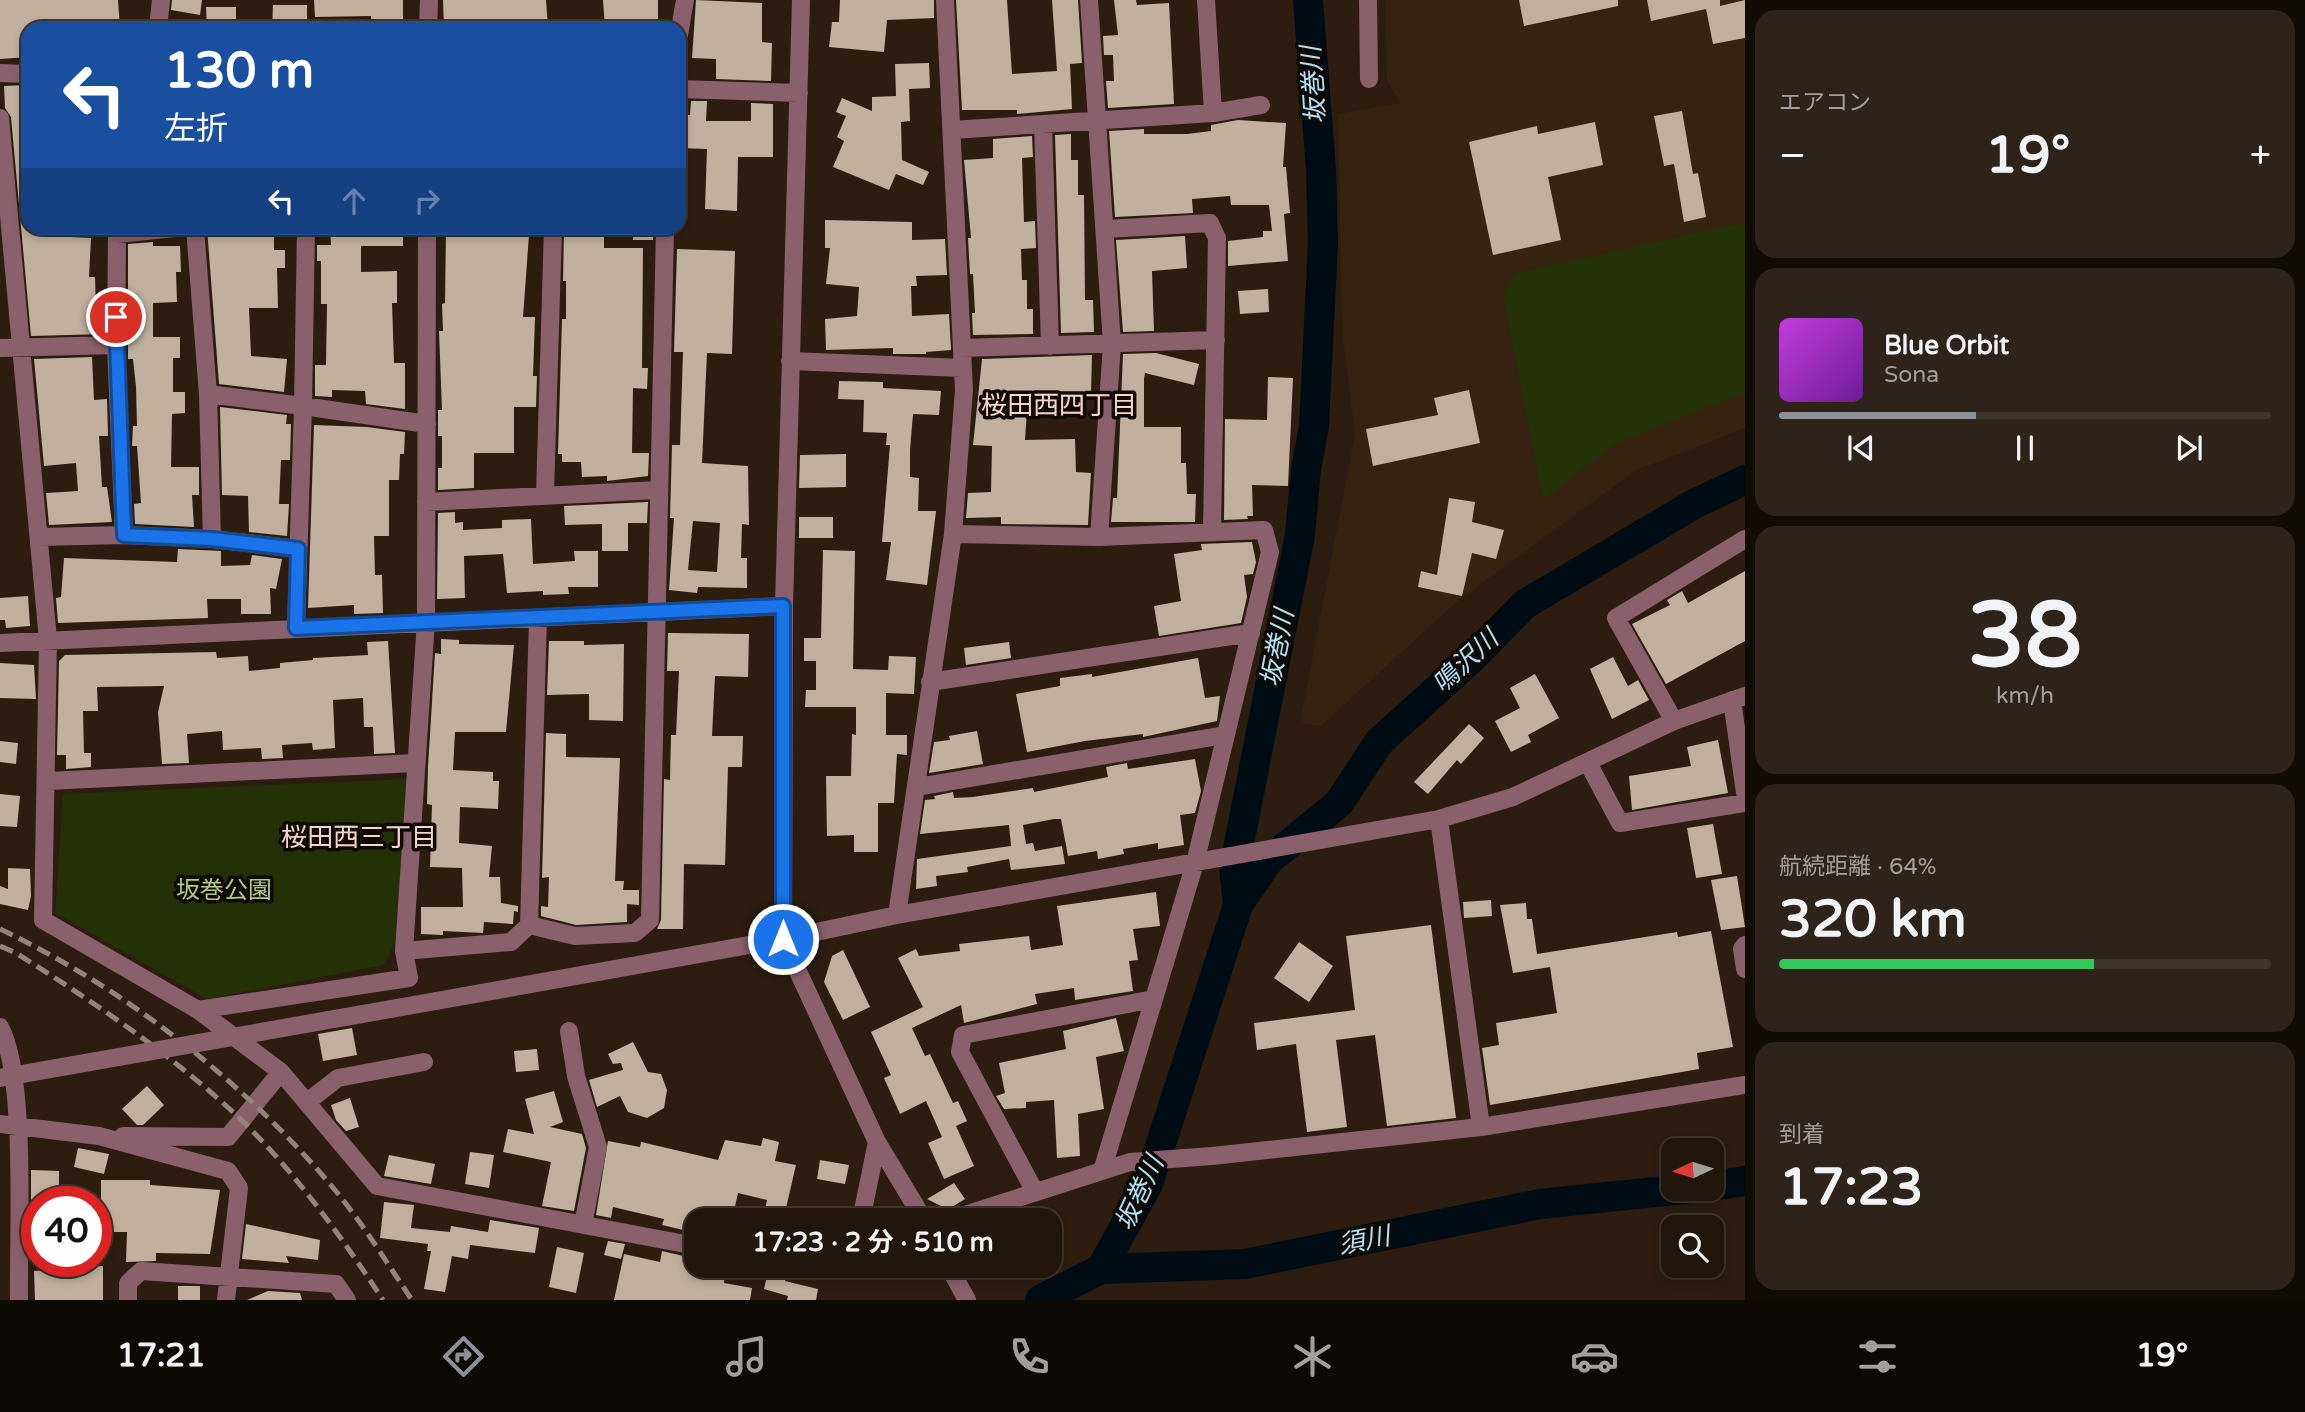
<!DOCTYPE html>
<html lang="ja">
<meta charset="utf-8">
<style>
:root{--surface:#21160c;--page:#2d231a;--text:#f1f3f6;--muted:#a29f9d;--line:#3e352d;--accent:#8c9099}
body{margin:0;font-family:"Varela Round","Noto Sans JP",sans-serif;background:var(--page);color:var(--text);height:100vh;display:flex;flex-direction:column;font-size:26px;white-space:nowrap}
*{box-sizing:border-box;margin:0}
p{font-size:23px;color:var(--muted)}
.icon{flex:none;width:38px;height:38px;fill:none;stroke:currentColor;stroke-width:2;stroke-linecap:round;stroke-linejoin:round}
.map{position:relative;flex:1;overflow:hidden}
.sheet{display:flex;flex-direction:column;gap:10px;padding:10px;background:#120c07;width:560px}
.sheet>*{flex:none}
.banner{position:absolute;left:21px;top:21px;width:665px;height:214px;border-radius:21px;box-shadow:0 4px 10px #0003,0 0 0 2px var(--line);background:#1a4fa0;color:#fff;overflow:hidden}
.needle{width:46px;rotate:266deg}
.fabs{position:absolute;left:1661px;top:1138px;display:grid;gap:14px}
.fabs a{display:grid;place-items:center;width:63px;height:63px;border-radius:14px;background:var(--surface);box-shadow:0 4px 10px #0003,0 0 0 2px var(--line);font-size:35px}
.speed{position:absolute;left:21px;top:1186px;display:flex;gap:14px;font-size:35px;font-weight:700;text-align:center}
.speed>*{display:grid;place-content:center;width:91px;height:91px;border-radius:50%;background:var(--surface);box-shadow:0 4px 10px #0003,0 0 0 2px var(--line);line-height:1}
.speed .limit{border:10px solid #d22;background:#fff;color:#111}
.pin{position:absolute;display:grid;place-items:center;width:60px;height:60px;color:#fff;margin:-30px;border:4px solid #fff;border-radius:50%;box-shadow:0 2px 7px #0007}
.me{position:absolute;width:77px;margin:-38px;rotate:0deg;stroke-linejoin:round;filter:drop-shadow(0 0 5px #0008)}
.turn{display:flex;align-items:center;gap:24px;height:147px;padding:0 28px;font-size:32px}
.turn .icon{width:91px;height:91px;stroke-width:2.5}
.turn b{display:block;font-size:49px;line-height:60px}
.lanes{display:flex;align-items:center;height:66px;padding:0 28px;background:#0003;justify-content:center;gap:35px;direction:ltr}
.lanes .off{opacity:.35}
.big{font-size:52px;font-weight:700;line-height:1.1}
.sheet .card{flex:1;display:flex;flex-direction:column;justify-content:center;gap:10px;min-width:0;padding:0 24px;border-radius:21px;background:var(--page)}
.sheet .dial{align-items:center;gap:0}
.dial b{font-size:91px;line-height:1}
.song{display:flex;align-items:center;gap:21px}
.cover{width:84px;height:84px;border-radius:10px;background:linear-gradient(135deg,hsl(290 70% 55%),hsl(280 70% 35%))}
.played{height:7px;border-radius:4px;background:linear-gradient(90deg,var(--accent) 40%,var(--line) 40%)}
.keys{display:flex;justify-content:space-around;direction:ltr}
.heat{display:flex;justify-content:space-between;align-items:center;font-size:38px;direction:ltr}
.charge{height:10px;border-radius:5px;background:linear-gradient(90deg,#34c759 64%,var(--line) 0)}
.trip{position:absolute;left:684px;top:1208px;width:378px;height:70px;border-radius:21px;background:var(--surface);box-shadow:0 4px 10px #0003,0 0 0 2px var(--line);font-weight:700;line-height:70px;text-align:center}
.tabs{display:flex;height:112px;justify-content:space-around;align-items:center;background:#0d0905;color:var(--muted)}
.tabs .icon{width:49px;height:49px}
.tabs .active{color:var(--accent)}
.tabs b{font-size:32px;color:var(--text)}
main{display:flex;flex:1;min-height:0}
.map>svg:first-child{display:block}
.built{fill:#35220f}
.green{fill:#243006}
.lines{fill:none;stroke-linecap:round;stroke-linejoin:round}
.river{stroke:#000c14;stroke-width:30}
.building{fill:#c0b09d;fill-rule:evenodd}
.minor{stroke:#8b606d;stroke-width:18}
.rail{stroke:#91857a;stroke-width:5;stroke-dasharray:14 7;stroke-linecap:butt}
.minor-bridge{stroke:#8b606d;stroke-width:18}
.route-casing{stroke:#114b97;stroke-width:18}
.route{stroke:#1a73e8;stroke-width:12}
.labels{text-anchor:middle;stroke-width:7;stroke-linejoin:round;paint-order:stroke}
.park-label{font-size:24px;fill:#b1ca82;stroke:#0f0904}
.water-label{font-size:26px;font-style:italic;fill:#b1e1f9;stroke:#0f0904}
.neighbourhood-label{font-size:26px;fill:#f5d5c8;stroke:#0f0904}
</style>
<main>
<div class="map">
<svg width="1745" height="1300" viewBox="0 0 1745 1300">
<rect width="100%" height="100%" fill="#2c1d10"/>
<path class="built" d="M1385,0H1745V428L1635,471L1460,599L1321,726L1300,723L1355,434L1342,330L1338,114L1401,103L1387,81Z"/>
<path class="green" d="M1745,222V393L1617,443L1543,500L1503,295L1516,273Z
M407,779L397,939L384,965L207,999L55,913L63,794Z"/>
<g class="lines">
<path class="river" d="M1238,905L1268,861L1339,803L1379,742L1472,658L1525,604L1694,504L1745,480
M1712,1186L1745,1181
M1101,1269L1148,1184L1238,905L1234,869L1300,535L1306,469L1314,426L1323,242L1321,170L1308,0
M1040,1300L1101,1269L1245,1264L1540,1204L1693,1188"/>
</g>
<path class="building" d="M0,0H118L120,28H28V57L0,59Z
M172,0H202L200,15L171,10Z
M314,0H403V28H371V16L315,17Z
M443,0H546L548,27L444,28Z
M603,0H658V28H605Z
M696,0L762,3V42L772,43L771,81L716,79V59L692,58Z
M840,0H934V18L887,20L884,52L829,47L832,22H839Z
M956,0H1007L1012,74L1057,71L1052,0H1078L1082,63L1070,64L1072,109L1017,114V110H962Z
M1114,0H1136L1137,5L1169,3L1174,104L1108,108L1106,81H1114L1113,55H1104L1103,36L1118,35Z
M1519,0H1618V6L1524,26Z
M1647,0H1720V6L1745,0V38L1713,44L1706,9L1651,21Z
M273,5H307V28H272Z
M206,7H236V28H207Z
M929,63L930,88L909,89L910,121L901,122L902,160L929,172L923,185L896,174L889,190L833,167L844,141L837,137L846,116L836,112L842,98L872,111V97L896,96L895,64Z
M26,85L28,232L49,230V236L91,238L89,277H95L96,309L105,308V334L31,336L11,117L5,108L4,86Z
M691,101H707L706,121H751V103L773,104V157H738L737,211L705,209L707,149L679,148V115H690Z
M1682,111L1693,174L1698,173L1706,217L1684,222L1674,164L1664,166L1654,116Z
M1238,120L1286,123L1283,167H1286L1290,213L1284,214L1288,261L1228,266V241L1263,237V231H1272L1269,205H1231L1230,196L1192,199L1193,213L1115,217L1109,131L1144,129V134H1187L1211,131V125Z
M1595,122L1603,165L1548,177L1561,240L1493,255L1469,142L1537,126L1538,134Z
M1071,134V160H1078V195H1084L1085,300H1093L1094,332L1061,333L1055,135Z
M1032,136L1033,157L1022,158L1023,191L1024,222L1035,221L1036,248L1021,249L1022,280H1027V309H1033V334L973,335L972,313H975L973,274H970L968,238H971L964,160L993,158V139Z
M825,220L912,222V240L945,239L947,275L916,276L917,286H911L912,316L949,314L951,350L926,352V354H893V348L826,350L825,319L857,316L859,287L826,284L830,248H825Z
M207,228H264V236L274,235V250H285V268H277L278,308H249L251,356L287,359L284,392L219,384Z
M330,228H403V246H361V272L397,271V303H392L394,363H405V409L366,404L365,391L332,390V397L315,396V365H326L327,304H321V261H317V245H331Z
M446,228H506L505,235H529L523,317H535L533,376H537L536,407H514V453H474V488L438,490V468H442V436H438V410H442L439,331H443L442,304L445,303Z
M633,228H654L653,240H633Z
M564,229L604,230V248H643L642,368H648L647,389L633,388L632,453H649L648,476L607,481V476L582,477L581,462H562V454H558L562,319H566V281H563Z
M1185,236L1187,268L1152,271L1154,331L1123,332L1116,240Z
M153,242V246H180L181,272H176L177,302L153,303V337H180V358H173V392H185V413L172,414L171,467H199V495H192L194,527L135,524L134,504L141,503L137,446H132L133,426H137L136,387L133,359H128V244Z
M677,249L735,251L732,354L707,353L702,463L748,466L749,525L742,524L741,558H747V588L698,587L697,593L669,590L674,518H670L672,445H680L683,352H674ZM693,521L720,523L717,572L688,570Z
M1268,289L1269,312L1240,314L1238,291Z
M1156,353L1199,364L1194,385L1145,373L1144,379V427H1181V463H1186L1187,494H1196L1195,522H1111L1113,498H1117L1123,354Z
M1092,355L1091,394L1028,396L1025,440L1075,439L1076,472L1091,473L1088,525L1001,524V517L966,518L968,493L991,492L992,446L973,445L982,359Z
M92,357L94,400L107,399L108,436H99L102,487H107L112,522L49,525L46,493L78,491L76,463L44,466L34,359Z
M1268,377L1293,378L1288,486L1252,485L1253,516H1247L1248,519L1224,520L1225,419L1267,420Z
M839,381L883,382V388L941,391L939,415L913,414L910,450V477L919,478L918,511H936L927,585L886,580L891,542H882L890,445H886L887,433L863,432L864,400L838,399Z
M1469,390L1480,443L1373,466L1366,429L1438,415L1434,398Z
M220,407L287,415L286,424H291L290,460H281L279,504H289L287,536L249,532L248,496L222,495Z
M314,425L367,427L405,432L404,454H400L399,480H389V536H374L375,575H382L383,613L354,614V605L308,608Z
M846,454V487L799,488L800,455Z
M1449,498L1475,502L1472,522L1504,530L1496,559L1472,553L1462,596L1418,587L1421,571L1437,575Z
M648,502L647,523H628V551H602V524L565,525L564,506Z
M455,512V523L463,522V530L502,528V520L531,519L533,564L575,561L574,551H598V587H568L569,594L543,595V591L507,593L503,554L464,556L465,598L437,599L438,513Z
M799,517H833V538H799Z
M1252,542L1256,562L1253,574L1244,575L1247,597L1241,623L1159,636L1154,606L1181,601L1174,554L1202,550L1201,544Z
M178,549L221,551V566L250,565L252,555L282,559L276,589L270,588L271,614H241V599H207L208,618L58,623L56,598L61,597L64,558L177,562Z
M823,550L855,551L853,669L888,670L889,656L916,657L914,694L886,693V735H907V755L897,754L894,803H878V852H854V835L827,836L826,776H851L852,734L856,735V707H805L806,690H816V661H804V638H821Z
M1745,571V641L1666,684L1632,624L1670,605L1667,600L1682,591L1688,603Z
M28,596L30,626L6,628L5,620H0V598Z
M668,633L749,634L748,677L715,676L712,736H743L742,767H728L725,865L684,864L683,929H657L661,920L664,779L670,780L671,735H676L679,671H667Z
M441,639L459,640V644L514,645L506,732H455L453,770L493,772V781H499L498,809L460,807L459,843L492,846L489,877H500L501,903L518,906V912L514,911L513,924L484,922L483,933L443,931V935L421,934V907H463L462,868L430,867L432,805L427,804L428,767L435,653L441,654Z
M388,641L395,753L374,754L373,727H364L363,698L333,700L335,748L313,750L312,743L282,745L283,758L262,759L261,748L223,750L222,731L187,734L189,763L162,764L158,712L164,686L97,687L98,711H83L84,753H91V767L66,769V755H57L59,661L65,655L216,652L217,658L248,656L249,671L280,668V663L313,660V658L368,655L367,642Z
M549,641H584V645L624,644L623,721L589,720V694L547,695Z
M1009,642L1011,658L966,665L964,648Z
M1613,657L1628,686L1638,680L1649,700L1612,719L1590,669Z
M1198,658L1205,698L1220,696L1217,721L1143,737V734L1085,741L1027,752L1016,694L1060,686V678L1092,674V677Z
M0,663L34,665L36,699L0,698Z
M1535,674L1559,718L1528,735L1531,742L1511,752L1495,721L1520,708L1510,688Z
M1469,724L1484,738L1461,764L1457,760L1428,794L1414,782Z
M977,731L983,764L929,773L934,742L950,740L949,736Z
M546,733L566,734V757L620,758L615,881H624L623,890H639V905L627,904V922L576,925L541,916V906L548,907L549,877L542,878Z
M1718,740L1728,793L1632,810L1629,776L1691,766L1687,747Z
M0,741L18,743L16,764L0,762Z
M1195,759L1201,791L1195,813L1180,815L1184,845L1158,849V843L1123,849L1124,854L1098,859L1097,851L1068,856L1061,819H1054L1023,825L1026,844L1033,843L1035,851L1062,846L1065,864L1011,870L1009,859L967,867L968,872L936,876L937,886L916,889L917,859L1011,846L1009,825L920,834L925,800L935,799L934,796L953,792L954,798L973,797L1033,788L1034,792L1108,777L1106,767L1127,763L1128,769Z
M0,794L20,796L17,827L0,826Z
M1713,824L1722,874L1696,878L1687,828Z
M8,868L30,869L31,896L28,910L0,904V886L8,889Z
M1737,876L1745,927L1721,930L1711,880Z
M1156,892L1160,926L1133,929L1138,960L1129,961L1133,991L1075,1000L1074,988L1035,994L1037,1004L964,1023L961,1005L912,1028L925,1056L930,1054L953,1103L958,1101L967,1121L956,1126L974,1166L944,1179L928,1143L942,1137L926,1101L900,1114L884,1078L891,1075L871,1032L923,1007L898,958L916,949L919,956L960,951L959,944L1029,936L1031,950L1063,945L1057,906Z
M1491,900L1492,916L1464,918L1463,902Z
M1526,903L1527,919H1532L1537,954L1677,932L1678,937L1711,931L1733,1047L1697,1053L1699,1069L1490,1105L1482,1048L1499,1045L1496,1023L1557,1013L1550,967L1513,973L1500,905Z
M1431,925L1456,1118L1387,1126L1375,1035L1336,1040L1347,1127L1307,1132L1296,1044L1257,1050L1254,1023L1355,1010L1346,936Z
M1299,942L1333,966L1309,1002L1274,978Z
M843,950L870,1007L843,1020L824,982L832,956Z
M1116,1018L1124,1051L1096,1057L1104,1109L1078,1114L1080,1156L1057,1158L1054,1100L1026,1102V1108L1004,1109L996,1096L1005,1093L999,1063L1066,1049L1063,1031Z
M352,1028L357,1055L323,1061L318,1034Z
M633,1042L648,1072L661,1074L667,1090L664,1108L647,1118L628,1112L620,1096L597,1107L589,1080L623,1070L621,1063L613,1064L608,1054Z
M537,1049L539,1070L516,1072L514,1051Z
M147,1086L164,1105L143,1125H137L122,1109Z
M554,1091L563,1122L550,1127L582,1134L586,1148L574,1211L542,1206L551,1162L503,1152L508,1129L534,1134L525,1099Z
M350,1098L359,1127L346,1131L336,1120L331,1105Z
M763,1138L779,1142L775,1161L796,1165L786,1208L814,1215V1220H763L767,1200L738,1193L732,1220H696V1233L662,1225L664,1219L613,1207L611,1218L596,1215L608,1141L640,1147L641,1142L718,1160L725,1140L761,1146Z
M78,1148L109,1154L104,1174L74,1167Z
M470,1152L494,1155L489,1188L465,1184Z
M389,1155L435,1164L431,1184L384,1176Z
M820,1160L849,1165L845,1184L817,1179Z
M31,1170L59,1171V1202H31Z
M101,1180H150V1185L220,1190L210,1254L156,1253V1261L126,1262L127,1232H101Z
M954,1183L965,1199L952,1207L947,1209L927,1199Z
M384,1202L414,1205L411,1228L450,1232L451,1226L488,1232L490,1220L539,1228L535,1253L470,1245L468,1259L452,1256L445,1292L424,1289L431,1251H427L428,1244L380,1238Z
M246,1224L320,1240L318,1260L286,1256L289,1263L242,1259Z
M608,1241L625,1244L621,1259L604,1255Z
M557,1247L584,1253L576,1293L549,1287Z
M662,1251L696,1259V1265H726L724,1283L752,1288L750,1300H614L624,1254L660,1262Z
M103,1266V1300H35L34,1271Z
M769,1268L787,1273L785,1281L818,1289L816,1300H787L788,1296L764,1289Z
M178,1286H200V1300H178Z
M268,1291L300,1293L302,1300H247Z"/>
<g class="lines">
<path class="minor" d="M801,0L784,606L783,939L877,1142L924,1220
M1089,0L1112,344L1099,537
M1206,0L1213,113
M1368,0L1369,79
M158,28L161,0
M428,28L429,0
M679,35L685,0
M0,73L28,74
M679,89L799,93
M0,118L48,640L43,920L198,1010L409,978L404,951L426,621L427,228
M1043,124L1050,346
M952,130L1213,113L1261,105
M195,228L208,394L212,539
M306,228L303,406L427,424
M1107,229L1210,223L1217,238L1212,531
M116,345L117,234L175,228
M0,348L116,345L124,535L39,537
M962,348L1216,340
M790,361L963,368
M208,394L303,406L296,629
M545,494L553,228
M426,502L657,490
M953,534L1099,537L1264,530L1270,552L1195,863L1102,1171
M124,535L212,539L298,549
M0,643L784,606
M930,682L1251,633
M1732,700L1745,793
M1674,721L1616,618L1745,539
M1588,763L1620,823L1745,803
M48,781L415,763
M917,787L1225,735
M1439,819L1481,1127
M897,915L953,534L964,390L945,0
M529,925L538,618
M1745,945L1742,949L1745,969
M404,951L511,942L529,925L575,936L635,933L650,920L665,228
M436,1001L783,939L897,915L1439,819L1513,797L1674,721L1745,696
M198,1010L281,1072L377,1186L696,1246
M0,1027C27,1076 18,1237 19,1300
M569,1031L576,1076L598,1147L583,1225
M307,1102L338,1078L424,1062
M0,1124L99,1136L228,1171L239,1188L226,1300
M123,1136L228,1137L281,1072
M1035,1192L960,1052L963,1035L1154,999
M861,1220L877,1142
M949,1220L1130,1162L1212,1156L1481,1127L1745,1085
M802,1265C822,1269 842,1276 859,1265
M948,1265L967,1300
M128,1300V1283L141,1271L336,1284L347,1300"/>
<path class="rail" d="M0,929C126,989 246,1083 335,1190C363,1224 387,1263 412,1300
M0,946L16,953C92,1001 168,1052 234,1113C289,1164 342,1237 383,1300"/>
<path class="minor-bridge" d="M0,1078L436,1001"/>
</g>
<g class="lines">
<g class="route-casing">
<path id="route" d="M116,317L124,535L212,539L298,549L296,628L783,606V939"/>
</g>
<use href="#route" class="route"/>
</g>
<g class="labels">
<g class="park-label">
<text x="224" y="898">坂巻公園</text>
</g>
<g class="water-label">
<text transform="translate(1313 85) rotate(-94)" y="9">坂巻川</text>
<text transform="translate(1277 648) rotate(-79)" y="9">坂巻川</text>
<text transform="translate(1465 661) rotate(-43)" y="9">鳴沢川</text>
<text transform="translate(1139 1193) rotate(-65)" y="9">坂巻川</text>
<text transform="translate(1364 1240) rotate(-11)" y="9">須川</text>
</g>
<g class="neighbourhood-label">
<text x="1059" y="414">桜田西四丁目</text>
<text x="359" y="846">桜田西三丁目</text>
</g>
</g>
</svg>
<div class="fabs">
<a><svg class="needle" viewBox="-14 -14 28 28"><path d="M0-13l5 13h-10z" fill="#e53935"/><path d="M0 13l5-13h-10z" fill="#a29f9d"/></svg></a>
<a><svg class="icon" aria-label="search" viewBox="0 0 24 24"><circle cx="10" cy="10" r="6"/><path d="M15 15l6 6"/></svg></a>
</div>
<div class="speed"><div class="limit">40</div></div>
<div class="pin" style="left:116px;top:317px;background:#d93025"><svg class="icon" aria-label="arrive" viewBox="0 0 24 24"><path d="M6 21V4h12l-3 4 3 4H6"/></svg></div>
<svg class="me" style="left:783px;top:939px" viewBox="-20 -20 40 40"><circle r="17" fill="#1a73e8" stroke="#fff" stroke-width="3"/><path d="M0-11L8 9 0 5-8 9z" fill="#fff"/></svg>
<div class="trip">17:23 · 2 分 · 510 m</div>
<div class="banner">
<div class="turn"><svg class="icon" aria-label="left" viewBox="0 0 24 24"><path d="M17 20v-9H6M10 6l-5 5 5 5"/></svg><div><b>130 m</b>左折</div></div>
<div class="lanes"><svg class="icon" aria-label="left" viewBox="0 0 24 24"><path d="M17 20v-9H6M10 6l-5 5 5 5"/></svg><svg class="icon off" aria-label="ahead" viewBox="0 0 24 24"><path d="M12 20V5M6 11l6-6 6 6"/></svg><svg class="icon off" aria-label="right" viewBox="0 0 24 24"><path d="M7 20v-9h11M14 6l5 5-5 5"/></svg></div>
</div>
</div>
<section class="sheet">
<div class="card"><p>エアコン</p>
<div class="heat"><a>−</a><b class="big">19°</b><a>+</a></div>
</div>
<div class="card">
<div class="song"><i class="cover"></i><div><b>Blue Orbit</b><p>Sona</p></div></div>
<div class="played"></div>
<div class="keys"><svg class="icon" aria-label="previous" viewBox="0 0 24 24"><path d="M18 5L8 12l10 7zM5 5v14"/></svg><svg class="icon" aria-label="pause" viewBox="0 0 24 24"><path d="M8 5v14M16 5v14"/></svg><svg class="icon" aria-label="next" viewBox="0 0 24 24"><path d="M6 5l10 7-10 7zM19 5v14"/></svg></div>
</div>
<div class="card dial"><b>38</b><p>km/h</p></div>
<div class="card"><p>航続距離 · 64%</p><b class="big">320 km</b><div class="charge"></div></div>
<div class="card"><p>到着</p><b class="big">17:23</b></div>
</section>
</main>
<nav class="tabs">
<b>17:21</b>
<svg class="icon active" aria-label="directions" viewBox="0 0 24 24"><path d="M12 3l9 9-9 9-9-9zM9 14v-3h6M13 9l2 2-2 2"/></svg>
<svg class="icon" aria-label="music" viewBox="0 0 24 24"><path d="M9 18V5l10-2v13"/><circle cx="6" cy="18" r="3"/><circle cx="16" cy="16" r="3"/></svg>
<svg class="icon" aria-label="phone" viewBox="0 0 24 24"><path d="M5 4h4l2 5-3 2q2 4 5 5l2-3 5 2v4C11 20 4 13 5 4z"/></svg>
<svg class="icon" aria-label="climate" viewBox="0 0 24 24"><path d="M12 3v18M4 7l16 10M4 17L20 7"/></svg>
<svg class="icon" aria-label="car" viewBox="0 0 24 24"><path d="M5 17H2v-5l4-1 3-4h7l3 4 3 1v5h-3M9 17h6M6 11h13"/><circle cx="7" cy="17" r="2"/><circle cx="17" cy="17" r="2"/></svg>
<svg class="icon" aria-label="filters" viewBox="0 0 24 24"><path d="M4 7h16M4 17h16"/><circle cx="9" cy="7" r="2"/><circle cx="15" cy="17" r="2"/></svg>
<b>19°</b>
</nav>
